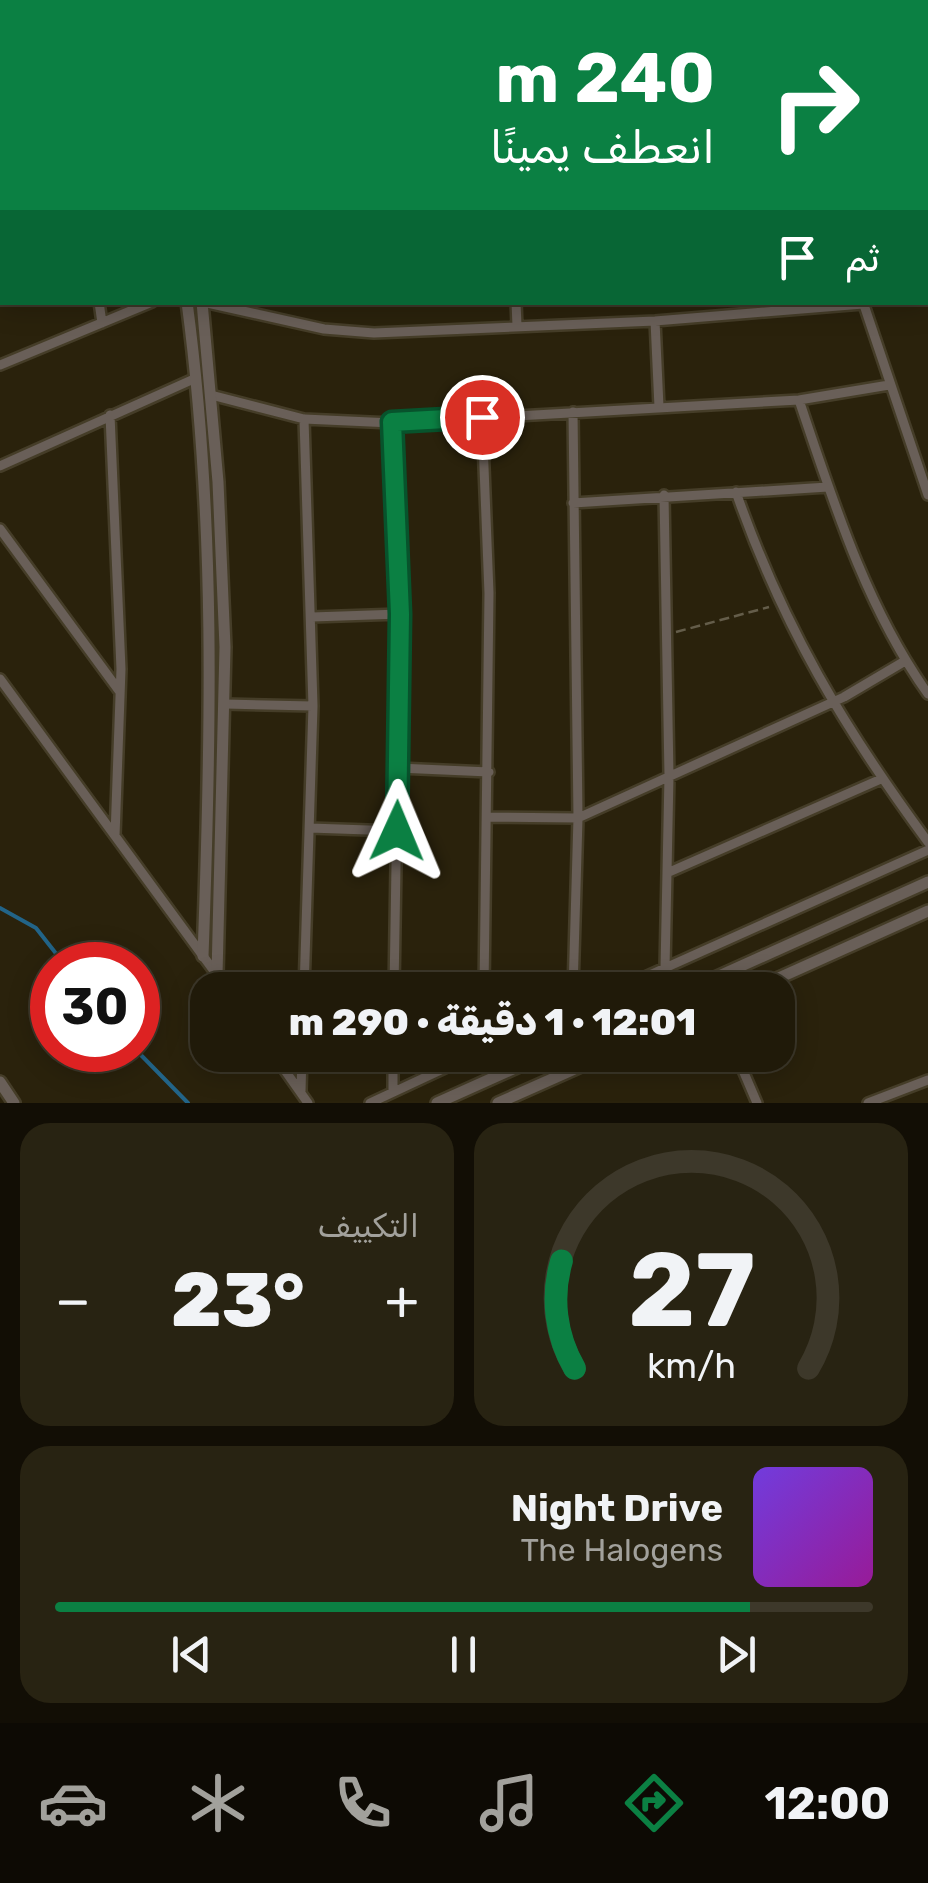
<!DOCTYPE html>
<html lang="ar">
<meta charset="utf-8">
<style>
:root{--surface:#201a09;--page:#282312;--text:#f1f3f6;--muted:#a2a19c;--line:#3d382a;--accent:#0b8043}
body{margin:0;font-family:Rubik,"Noto Sans Arabic",sans-serif;background:var(--page);color:var(--text);direction:rtl;height:100vh;display:flex;flex-direction:column;font-size:38px;white-space:nowrap}
*{box-sizing:border-box;margin:0}
p{font-size:32px;color:var(--muted)}
.icon{flex:none;width:55px;height:55px;fill:none;stroke:currentColor;stroke-width:2;stroke-linecap:round;stroke-linejoin:round}
.map{position:relative;height:1103px;overflow:hidden;direction:ltr}
.drawer{display:flex;flex-direction:column;gap:20px;padding:20px;background:#120e05;flex:1}
.drawer>*{flex:none}
.banner{position:absolute;left:0px;top:0px;width:930px;height:305px;box-shadow:0 5px 25px #0003,0 0 0 2px var(--line);direction:rtl;background:#0b8043;color:#fff;overflow:hidden}
.speed{position:absolute;left:30px;top:942px;display:flex;gap:20px;font-size:50px;font-weight:700;text-align:center}
.speed>*{display:grid;place-content:center;width:130px;height:130px;border-radius:50%;background:var(--surface);box-shadow:0 5px 25px #0003,0 0 0 2px var(--line);line-height:1}
.speed .limit{border:15px solid #d22;background:#fff;color:#111}
.pin{position:absolute;display:grid;place-items:center;width:85px;height:85px;color:#fff;margin:-42px;border:5px solid #fff;border-radius:50%;box-shadow:0 2px 10px #0007}
.me{position:absolute;width:110px;margin:-55px;rotate:1deg;stroke-linejoin:round;filter:drop-shadow(0 0 8px #0008)}
.turn{display:flex;align-items:center;gap:35px;height:210px;padding:0 50px;font-size:45px}
.turn .icon{width:130px;height:130px;stroke-width:2.5}
.turn b{display:block;font-size:70px;line-height:85px}
.then{display:flex;align-items:center;height:95px;padding:0 50px;background:#0003;gap:20px;font-size:38px}
.big{font-size:75px;font-weight:800;line-height:1.1}
.drawer .widget{flex:1;display:flex;flex-direction:column;justify-content:center;gap:15px;min-width:0;padding:0 35px;border-radius:30px;background:var(--page)}
.drawer .dial{align-items:center;gap:0}
.dial svg{height:260px;overflow:visible;fill:none;stroke:var(--line);stroke-width:7;stroke-linecap:round;text-anchor:middle}
.dial text{fill:var(--text);stroke:none}
.song{display:flex;align-items:center;gap:30px}
.cover{width:120px;height:120px;border-radius:15px;background:linear-gradient(135deg,hsl(260 70% 55%),hsl(300 70% 35%))}
.played{height:10px;border-radius:5px;background:linear-gradient(90deg,var(--accent) 85%,var(--line) 85%)}
.keys{display:flex;justify-content:space-around;direction:ltr}
.heat{display:flex;justify-content:space-between;align-items:center;font-size:55px;direction:ltr}
.drawer .tiles{flex:1;display:grid;gap:20px;grid-template-columns:1fr 1fr}
.widget:last-child{grid-column:span 2}
.trip{position:absolute;left:190px;top:972px;width:605px;height:100px;border-radius:30px;background:var(--surface);box-shadow:0 5px 25px #0003,0 0 0 2px var(--line);font-weight:800;line-height:100px;text-align:center;direction:rtl}
.tab-bar{display:flex;height:160px;justify-content:space-around;align-items:center;background:#0d0a04;color:var(--muted)}
.tab-bar .icon{width:70px;height:70px}
.tab-bar .current{color:var(--accent)}
.tab-bar b{font-size:45px;color:var(--text)}
.map>svg:first-child{display:block}
.lines{fill:none;stroke-linecap:round;stroke-linejoin:round}
.stream{stroke:#226488;stroke-width:4}
.minor-casing{stroke:#453d28;stroke-width:14}
.tertiary-casing{stroke:#453d28;stroke-width:16}
.path{stroke:#645d4a;stroke-width:2.5;stroke-dasharray:10 5;stroke-linecap:butt}
.minor{stroke:#695f58;stroke-width:9}
.tertiary{stroke:#695f58;stroke-width:11}
.route-casing{stroke:#07532c;stroke-width:25}
.route{stroke:#0b8043;stroke-width:18}
</style>
<div class="map">
<svg width="928" height="1103" viewBox="0 0 928 1103">
<rect width="100%" height="100%" fill="#2a220c"/>
<g class="lines">
<path class="stream" d="M0,908L36,928L65,965
M136,1050L188,1103"/>
<g class="minor-casing">
<path id="minor" d="M57,0V2
M255,0V2
M341,0L342,2
M388,2L389,0
M478,2L479,0
M575,2L576,0
M0,80L2,79
M0,171L2,170
M0,267L2,266
M99,302L102,323
M203,302L324,329L374,333L655,321L863,304
M516,302L517,326
M863,302L928,495
M655,321L659,407
M0,365L152,302
M211,395L304,419L392,423L799,400L889,385
M799,400C833,501 866,607 928,694
M110,415L121,669L115,836
M482,417L489,593L484,990
M304,419L313,706L304,990
M392,423L400,614L394,990
M0,466L196,378
M736,492C783,627 844,728 928,842
M664,495L669,776L665,968
M573,503L828,487
M0,529L120,692
M312,617L400,614
M0,679L228,990
M225,704L313,706
M398,768L489,772
M488,817L578,818L844,697L905,661
M310,828L397,831
M667,873L881,779
M573,990L578,818L573,412
M616,990L928,850
M274,1055L308,1103
M742,1068L757,1103
M301,1091L302,1055
M393,1092V1055
M370,1103L473,1055
M868,1103L928,1080"/>
</g>
<g class="tertiary-casing">
<path id="tertiary" d="M148,0V2
M161,0L162,2
M668,2L670,0
M691,2L693,0
M928,200V199
M187,302C216,520 211,737 203,956
M202,302L218,482L225,647L217,975
M688,990L928,882
M752,990L928,911
M0,1082L14,1103
M437,1103L544,1055
M498,1103L606,1055"/>
</g>
<path class="path" d="M745,0L747,2
M857,2L859,0
M676,632L769,607"/>
<use href="#minor" class="minor"/>
<use href="#tertiary" class="tertiary"/>
</g>
<g class="lines">
<g class="route-casing">
<path id="route" d="M397,831L400,614L392,422L482,417"/>
</g>
<use href="#route" class="route"/>
</g>
</svg>
<div class="speed"><div class="limit">30</div></div>
<div class="pin" style="left:482px;top:417px;background:#d93025"><svg class="icon" aria-label="arrive" viewBox="0 0 24 24"><path d="M6 21V4h12l-3 4 3 4H6"/></svg></div>
<svg class="me" style="left:397px;top:831px" viewBox="-20 -20 40 40"><path d="M0-17L14 15 0 8-14 15z" fill="#0b8043" stroke="#fff" stroke-width="4"/></svg>
<div class="trip">12:01 · 1 دقيقة · 290 m</div>
<div class="banner">
<div class="turn"><svg class="icon" aria-label="right" viewBox="0 0 24 24"><path d="M7 20v-9h11M14 6l5 5-5 5"/></svg><div><b>240 m</b>انعطف يمينًا</div></div>
<div class="then">ثم<svg class="icon" aria-label="arrive" viewBox="0 0 24 24"><path d="M6 21V4h12l-3 4 3 4H6"/></svg></div>
</div>
</div>
<section class="drawer">
<div class="tiles">
<div class="widget dial"><svg viewBox="0 0 100 80">
<path d="M14 69A42 42 0 1 1 86 69"/>
<path d="M14 69A42 42 0 0 1 10 36" stroke="#0b8043"/>
<text x="50" y="56" font-size="32" font-weight="700">27</text>
<text x="50" y="72" font-size="11">km/h</text>
</svg></div>
<div class="widget"><p>التكييف</p>
<div class="heat"><a>−</a><b class="big">23°</b><a>+</a></div>
</div>
<div class="widget">
<div class="song"><i class="cover"></i><div><b>Night Drive</b><p>The Halogens</p></div></div>
<div class="played"></div>
<div class="keys"><svg class="icon" aria-label="previous" viewBox="0 0 24 24"><path d="M18 5L8 12l10 7zM5 5v14"/></svg><svg class="icon" aria-label="pause" viewBox="0 0 24 24"><path d="M8 5v14M16 5v14"/></svg><svg class="icon" aria-label="next" viewBox="0 0 24 24"><path d="M6 5l10 7-10 7zM19 5v14"/></svg></div>
</div>
</div>
</section>
<nav class="tab-bar">
<b>12:00</b>
<svg class="icon current" aria-label="directions" viewBox="0 0 24 24"><path d="M12 3l9 9-9 9-9-9zM9 14v-3h6M13 9l2 2-2 2"/></svg>
<svg class="icon" aria-label="music" viewBox="0 0 24 24"><path d="M9 18V5l10-2v13"/><circle cx="6" cy="18" r="3"/><circle cx="16" cy="16" r="3"/></svg>
<svg class="icon" aria-label="phone" viewBox="0 0 24 24"><path d="M5 4h4l2 5-3 2q2 4 5 5l2-3 5 2v4C11 20 4 13 5 4z"/></svg>
<svg class="icon" aria-label="climate" viewBox="0 0 24 24"><path d="M12 3v18M4 7l16 10M4 17L20 7"/></svg>
<svg class="icon" aria-label="car" viewBox="0 0 24 24"><path d="M5 17H2v-5l4-1 3-4h7l3 4 3 1v5h-3M9 17h6M6 11h13"/><circle cx="7" cy="17" r="2"/><circle cx="17" cy="17" r="2"/></svg>
</nav>
